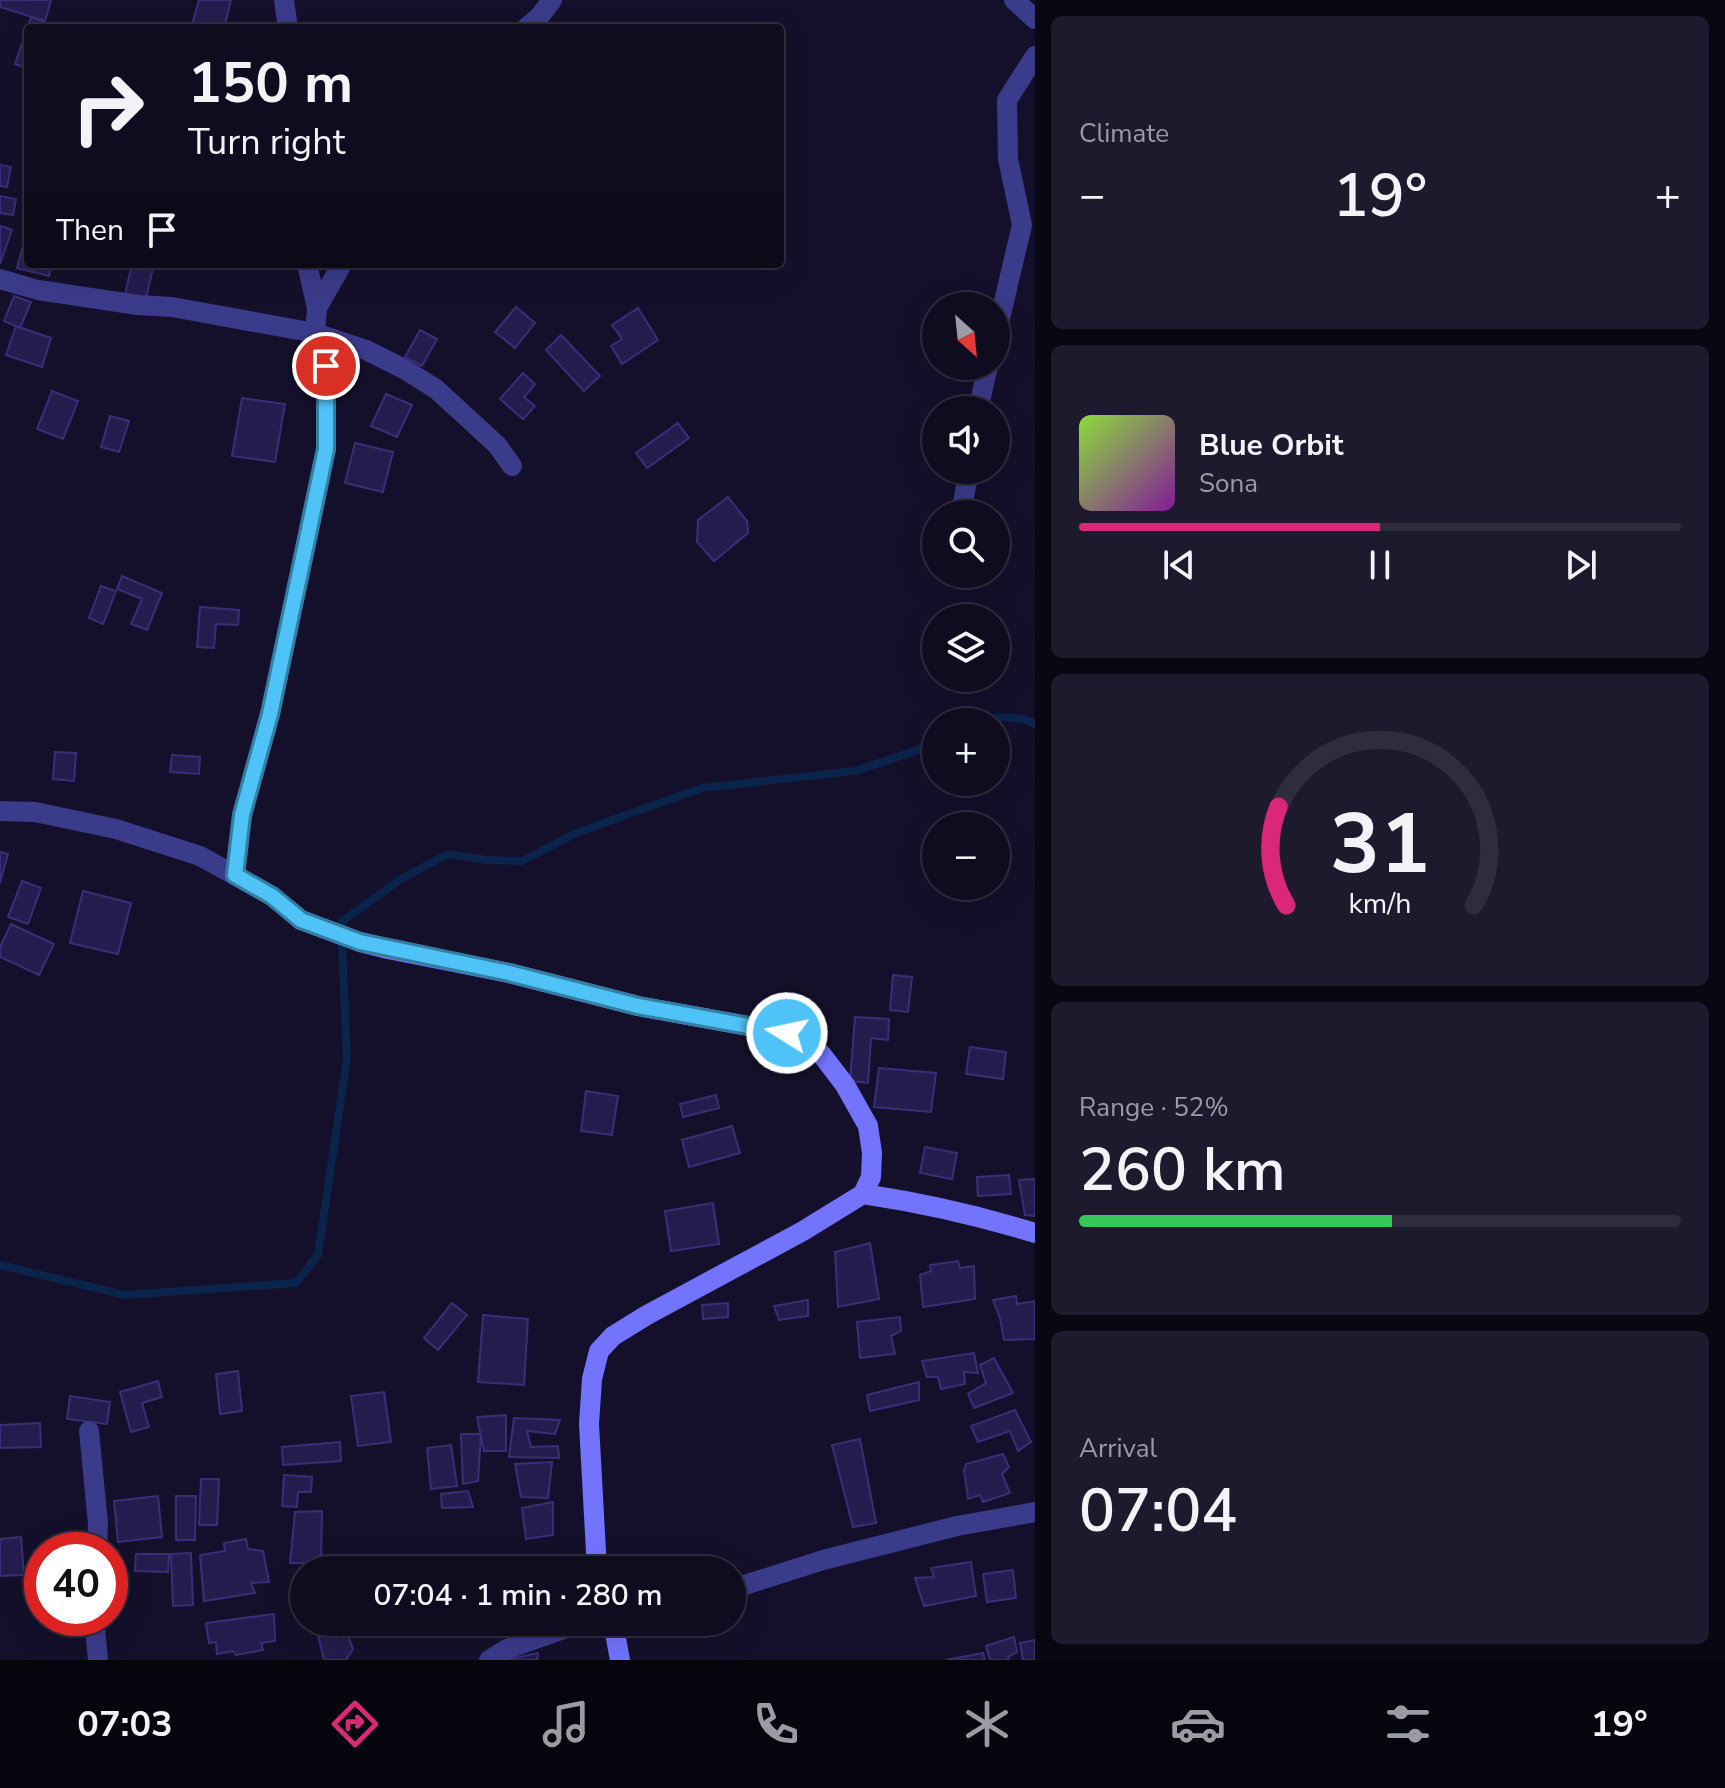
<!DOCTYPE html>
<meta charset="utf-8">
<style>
:root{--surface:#0f0c20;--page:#1d1a2d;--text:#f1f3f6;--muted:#9b9ba5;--line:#2f2c3e;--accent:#db2777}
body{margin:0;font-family:"Nunito Sans",sans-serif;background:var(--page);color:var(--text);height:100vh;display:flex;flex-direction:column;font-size:30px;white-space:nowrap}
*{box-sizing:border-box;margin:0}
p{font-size:26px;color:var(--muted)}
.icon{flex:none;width:44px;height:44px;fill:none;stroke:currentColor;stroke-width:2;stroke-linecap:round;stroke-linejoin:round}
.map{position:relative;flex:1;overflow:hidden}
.side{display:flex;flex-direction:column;gap:16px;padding:16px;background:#080712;width:690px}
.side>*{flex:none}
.hud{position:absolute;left:24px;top:24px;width:760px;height:244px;border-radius:8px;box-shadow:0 8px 32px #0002,0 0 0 2px var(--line);background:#0f0c20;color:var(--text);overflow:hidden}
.needle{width:52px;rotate:153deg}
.tools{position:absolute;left:922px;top:292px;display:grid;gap:16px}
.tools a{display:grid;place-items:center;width:88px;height:88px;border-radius:50%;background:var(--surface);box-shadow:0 8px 32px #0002,0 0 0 2px var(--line);font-size:40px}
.speed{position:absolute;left:24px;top:1532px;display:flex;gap:16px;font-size:40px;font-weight:700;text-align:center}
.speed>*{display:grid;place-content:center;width:104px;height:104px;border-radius:50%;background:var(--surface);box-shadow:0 8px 32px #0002,0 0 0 2px var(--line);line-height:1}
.speed .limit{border:12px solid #d22;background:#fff;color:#111}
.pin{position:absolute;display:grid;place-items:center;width:68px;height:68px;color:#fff;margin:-34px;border:4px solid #fff;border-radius:50%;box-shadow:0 2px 8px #0007}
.me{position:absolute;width:88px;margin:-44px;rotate:280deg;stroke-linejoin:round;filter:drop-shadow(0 0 6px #0008)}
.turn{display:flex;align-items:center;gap:28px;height:168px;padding:0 32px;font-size:36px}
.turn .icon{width:104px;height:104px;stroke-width:2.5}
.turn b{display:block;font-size:56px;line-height:68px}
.then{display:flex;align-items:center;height:76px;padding:0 32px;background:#0003;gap:16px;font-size:30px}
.big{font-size:60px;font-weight:600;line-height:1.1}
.side .widget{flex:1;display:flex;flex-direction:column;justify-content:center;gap:12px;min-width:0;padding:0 28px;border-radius:12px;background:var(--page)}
.side .dial{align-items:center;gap:0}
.dial svg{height:208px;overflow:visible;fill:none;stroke:var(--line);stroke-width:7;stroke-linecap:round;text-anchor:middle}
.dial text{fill:var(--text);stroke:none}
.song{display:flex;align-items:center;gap:24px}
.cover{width:96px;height:96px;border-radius:12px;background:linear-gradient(135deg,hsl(90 70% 55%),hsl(290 70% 35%))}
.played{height:8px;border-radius:4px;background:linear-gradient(90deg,var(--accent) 50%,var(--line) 50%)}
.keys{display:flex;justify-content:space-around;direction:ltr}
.heat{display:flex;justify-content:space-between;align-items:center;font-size:44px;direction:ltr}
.charge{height:12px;border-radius:6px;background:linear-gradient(90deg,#34c759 52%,var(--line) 0)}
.trip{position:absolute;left:290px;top:1556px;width:456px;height:80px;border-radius:40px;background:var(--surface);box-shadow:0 8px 32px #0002,0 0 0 2px var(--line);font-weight:600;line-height:80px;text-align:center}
.tabs{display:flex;height:128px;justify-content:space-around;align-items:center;background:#06050d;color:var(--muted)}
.tabs .icon{width:56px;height:56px}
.tabs .active{color:var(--accent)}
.tabs b{font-size:36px;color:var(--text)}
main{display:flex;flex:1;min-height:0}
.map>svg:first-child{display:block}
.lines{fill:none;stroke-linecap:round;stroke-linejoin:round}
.stream{stroke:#0a244b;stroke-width:8}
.building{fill:#241c4d;stroke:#3a2e79;stroke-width:2}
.street{stroke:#3b3b8b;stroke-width:20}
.secondary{stroke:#7274ff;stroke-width:20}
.route-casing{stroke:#337fa1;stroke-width:20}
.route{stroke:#4fc3f7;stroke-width:14}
</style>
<main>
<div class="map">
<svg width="1035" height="1660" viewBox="0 0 1035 1660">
<rect width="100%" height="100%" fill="#14102b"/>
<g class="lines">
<path class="stream" d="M973,722C992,717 1017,714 1035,724
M0,1265L125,1295L296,1283L318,1255L347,1058L341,922L401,879L448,854L487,860L522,861L576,833L702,788L855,771L918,750L936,740"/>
</g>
<path class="building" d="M0,0H51L45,21L0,7Z
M199,0H231L224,28H191Z
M31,17L48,23L46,28H28V68L15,64Z
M0,165L11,167L7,187L0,186Z
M0,196L16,199L13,215L0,213Z
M0,226L12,230L0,264Z
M25,239L28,240V264H52L49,276L17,268Z
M132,264H154L146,298L125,294Z
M14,296L31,302L20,328L4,321Z
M516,307L535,323L515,348L495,332Z
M638,308L658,340L622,364L611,346L622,339L612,325Z
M16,326L51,338L42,367L6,355Z
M420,330L437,339L422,366L405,357Z
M561,335L600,376L584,391L546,350Z
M523,373L535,384L524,397L535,406L523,419L500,399Z
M52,391L78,401L63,439L37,429Z
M386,394L412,405L397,437L371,426Z
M242,398L285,404L275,462L232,456Z
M110,416L129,421L119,452L101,447Z
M678,423L689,438L647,468L636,453Z
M355,443L393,452L383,492L345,483Z
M728,497L747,521L748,533L714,561L697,542L698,520Z
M122,576L162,593L147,630L131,624L142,599L117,589Z
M101,586L116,591L103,624L89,618Z
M200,607L239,610L238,625L216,624L214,648L197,647Z
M55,752L76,753L74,781L53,779Z
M172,755L200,757L199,774L170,772Z
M0,852L8,854L0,883Z
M22,881L41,888L28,924L8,917Z
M83,891L131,903L118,954L70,943Z
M11,924L54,944L39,975L0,957V947Z
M893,975L912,977L908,1012L890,1010Z
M855,1017L889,1019L888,1040L871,1038L868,1083L850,1081Z
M970,1047L1006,1052L1003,1079L966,1074Z
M879,1068L936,1073L931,1112L874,1107Z
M586,1091L618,1096L612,1135L581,1131Z
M716,1095L719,1108L683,1117L680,1104Z
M732,1126L740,1153L689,1167L682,1140Z
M925,1147L957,1153L952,1179L920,1173Z
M1009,1175L1011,1194L978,1196L977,1177Z
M1035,1179V1216L1025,1215L1019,1180Z
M713,1203L719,1244L671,1251L665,1211Z
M870,1243L879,1299L838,1307L835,1252Z
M958,1261L960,1268L974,1266L975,1299L923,1307L920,1275L931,1271L930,1265Z
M1016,1296L1017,1304L1035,1301V1339L1004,1340L1000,1318L993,1300Z
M808,1300V1316L779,1320L774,1306Z
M452,1303L467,1315L438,1350L424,1338Z
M728,1303V1317L703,1319L702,1305Z
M483,1315L528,1319L524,1385L478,1382Z
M900,1317L901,1331L891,1336L895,1354L860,1358L857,1322Z
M974,1353L978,1373L964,1372L965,1384L941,1389L938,1377H927L922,1361Z
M994,1358L1013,1393L974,1408L968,1394L986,1383L980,1365Z
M238,1371L242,1411L220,1414L216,1374Z
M158,1381L162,1397L142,1403L149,1427L131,1432L120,1392Z
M919,1382V1400L870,1411L867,1395Z
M384,1392L391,1442L358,1446L351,1396Z
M70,1396L110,1402L107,1424L67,1419Z
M1015,1410L1031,1442L1018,1451L1010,1431L978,1442L971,1426Z
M506,1415V1451H484L477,1417Z
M514,1418L560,1420L555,1434L527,1431L531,1447L558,1446L559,1458L509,1457Z
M40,1423L41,1447L0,1448V1425Z
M461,1434H481L478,1481L463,1484Z
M860,1439L876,1523L853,1527L832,1445Z
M340,1442L341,1461L283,1465L282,1447Z
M451,1445L457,1486L431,1489L427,1448Z
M1003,1454L1009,1467L1002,1474L1010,1493L983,1502L980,1495L968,1499L964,1470L966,1464Z
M552,1462L548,1498L521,1497L515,1464Z
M284,1475L312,1477L311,1492H298L297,1507L282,1506Z
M201,1479H219L217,1525H199Z
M468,1491L473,1507L442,1508L441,1494Z
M158,1496L162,1537L118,1542L114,1501Z
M176,1496H196L195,1540H176Z
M553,1502V1535L526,1539L522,1508Z
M322,1511L321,1563H290L295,1512Z
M21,1537L24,1575L0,1576V1539Z
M246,1539L248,1549L263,1551L269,1582L251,1583L255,1593L204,1601L200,1555L225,1551L224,1543Z
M191,1553L193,1605L173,1606L171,1554Z
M136,1554H169L168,1572L135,1571Z
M971,1562L976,1596L924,1606L915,1578L934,1577L931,1568Z
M1013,1570L1016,1598L987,1602L983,1574Z
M274,1614L275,1641L261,1643L263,1650L236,1655L233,1651L217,1654L216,1642L209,1643L206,1623Z
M336,1625L337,1638L347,1633L353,1649L346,1660H324L317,1631Z
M1014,1637L1017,1652L1008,1657L1009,1660H990L986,1646Z
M1035,1640V1660H1023L1020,1643Z
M538,1653L537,1660H504Z
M983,1653L985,1660H946Z"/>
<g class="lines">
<path class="street" d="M284,0L288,28
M1014,0L1035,19
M526,28L540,16L552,0
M307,264L317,308
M0,279L38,290L138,305L172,307L315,333L366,350L404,369L436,389L497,445L512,466
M996,335L1022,225L1008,159L1007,100L1035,56
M978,410L988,366
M961,514L969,470
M0,811L35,812L116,829L200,856L272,896L301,920
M235,875L242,815L270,714L326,449V366L315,333L317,308L342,264
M89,1431L98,1524L97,1550
M732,1589L823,1560L957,1526L1035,1512
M94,1618L98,1660
M489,1660L507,1649L572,1626L616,1622"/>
<path class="secondary" d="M301,920L360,942L388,949L509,973L638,1006L787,1033L805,1039L822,1055L845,1085L868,1126L872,1153L871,1177L863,1194L803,1231L647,1315L613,1336L599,1351L592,1379L589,1424L597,1570
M863,1194C923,1203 977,1215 1035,1233
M613,1622L620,1660"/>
</g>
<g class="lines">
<g class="route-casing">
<path id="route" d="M326,366V449L270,714L242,815L235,875L272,896L301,920L360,942L509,973L638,1006L787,1033"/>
</g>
<use href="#route" class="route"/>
</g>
</svg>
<div class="tools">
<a><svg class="needle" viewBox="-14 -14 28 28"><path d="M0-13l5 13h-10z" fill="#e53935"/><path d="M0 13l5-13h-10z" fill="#9b9ba5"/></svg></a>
<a><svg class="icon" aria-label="sound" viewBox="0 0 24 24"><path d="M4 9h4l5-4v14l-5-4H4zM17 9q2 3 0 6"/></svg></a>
<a><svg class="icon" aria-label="search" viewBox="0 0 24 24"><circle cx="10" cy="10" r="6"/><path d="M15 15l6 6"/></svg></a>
<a><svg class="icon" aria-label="layers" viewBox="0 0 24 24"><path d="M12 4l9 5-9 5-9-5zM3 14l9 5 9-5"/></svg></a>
<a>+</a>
<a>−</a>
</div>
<div class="speed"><div class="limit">40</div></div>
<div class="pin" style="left:326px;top:366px;background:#d93025"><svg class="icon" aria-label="arrive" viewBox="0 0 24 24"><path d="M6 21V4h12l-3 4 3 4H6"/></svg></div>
<svg class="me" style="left:787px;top:1033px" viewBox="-20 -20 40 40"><circle r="17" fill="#4fc3f7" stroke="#fff" stroke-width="3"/><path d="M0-11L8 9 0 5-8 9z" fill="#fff"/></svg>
<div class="trip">07:04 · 1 min · 280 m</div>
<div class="hud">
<div class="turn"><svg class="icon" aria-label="right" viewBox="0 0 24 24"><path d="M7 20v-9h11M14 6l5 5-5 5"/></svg><div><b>150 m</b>Turn right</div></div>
<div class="then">Then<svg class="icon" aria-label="arrive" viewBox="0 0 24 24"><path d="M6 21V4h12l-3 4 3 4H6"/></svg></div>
</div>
</div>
<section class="side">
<div class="widget"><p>Climate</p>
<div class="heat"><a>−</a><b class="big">19°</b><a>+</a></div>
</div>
<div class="widget">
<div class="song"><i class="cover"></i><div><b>Blue Orbit</b><p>Sona</p></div></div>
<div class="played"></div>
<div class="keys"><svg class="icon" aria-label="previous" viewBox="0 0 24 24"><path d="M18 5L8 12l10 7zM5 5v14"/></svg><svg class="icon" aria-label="pause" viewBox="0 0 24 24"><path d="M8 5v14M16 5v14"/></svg><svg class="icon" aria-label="next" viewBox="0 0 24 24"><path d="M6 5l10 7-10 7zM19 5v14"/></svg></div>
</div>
<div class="widget dial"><svg viewBox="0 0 100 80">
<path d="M14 69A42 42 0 1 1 86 69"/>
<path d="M14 69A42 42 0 0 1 11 31" stroke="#db2777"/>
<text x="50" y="56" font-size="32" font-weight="700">31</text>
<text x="50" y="72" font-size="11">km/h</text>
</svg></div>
<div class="widget"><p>Range · 52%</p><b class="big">260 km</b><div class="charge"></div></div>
<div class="widget"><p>Arrival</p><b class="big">07:04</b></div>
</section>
</main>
<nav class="tabs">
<b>07:03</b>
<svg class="icon active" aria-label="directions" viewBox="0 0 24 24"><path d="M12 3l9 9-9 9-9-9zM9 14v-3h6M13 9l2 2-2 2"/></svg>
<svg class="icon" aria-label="music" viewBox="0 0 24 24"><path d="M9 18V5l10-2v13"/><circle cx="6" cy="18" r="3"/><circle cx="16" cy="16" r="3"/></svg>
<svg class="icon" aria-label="phone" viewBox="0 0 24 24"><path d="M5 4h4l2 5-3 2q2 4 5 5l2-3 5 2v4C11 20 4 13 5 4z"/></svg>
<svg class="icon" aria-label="climate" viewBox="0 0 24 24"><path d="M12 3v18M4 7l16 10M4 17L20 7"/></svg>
<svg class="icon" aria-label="car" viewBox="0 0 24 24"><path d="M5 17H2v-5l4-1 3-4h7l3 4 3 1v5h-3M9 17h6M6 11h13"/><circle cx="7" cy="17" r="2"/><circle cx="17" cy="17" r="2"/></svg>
<svg class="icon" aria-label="filters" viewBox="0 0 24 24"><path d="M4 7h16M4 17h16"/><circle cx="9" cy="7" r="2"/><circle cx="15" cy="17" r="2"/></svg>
<b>19°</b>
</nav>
